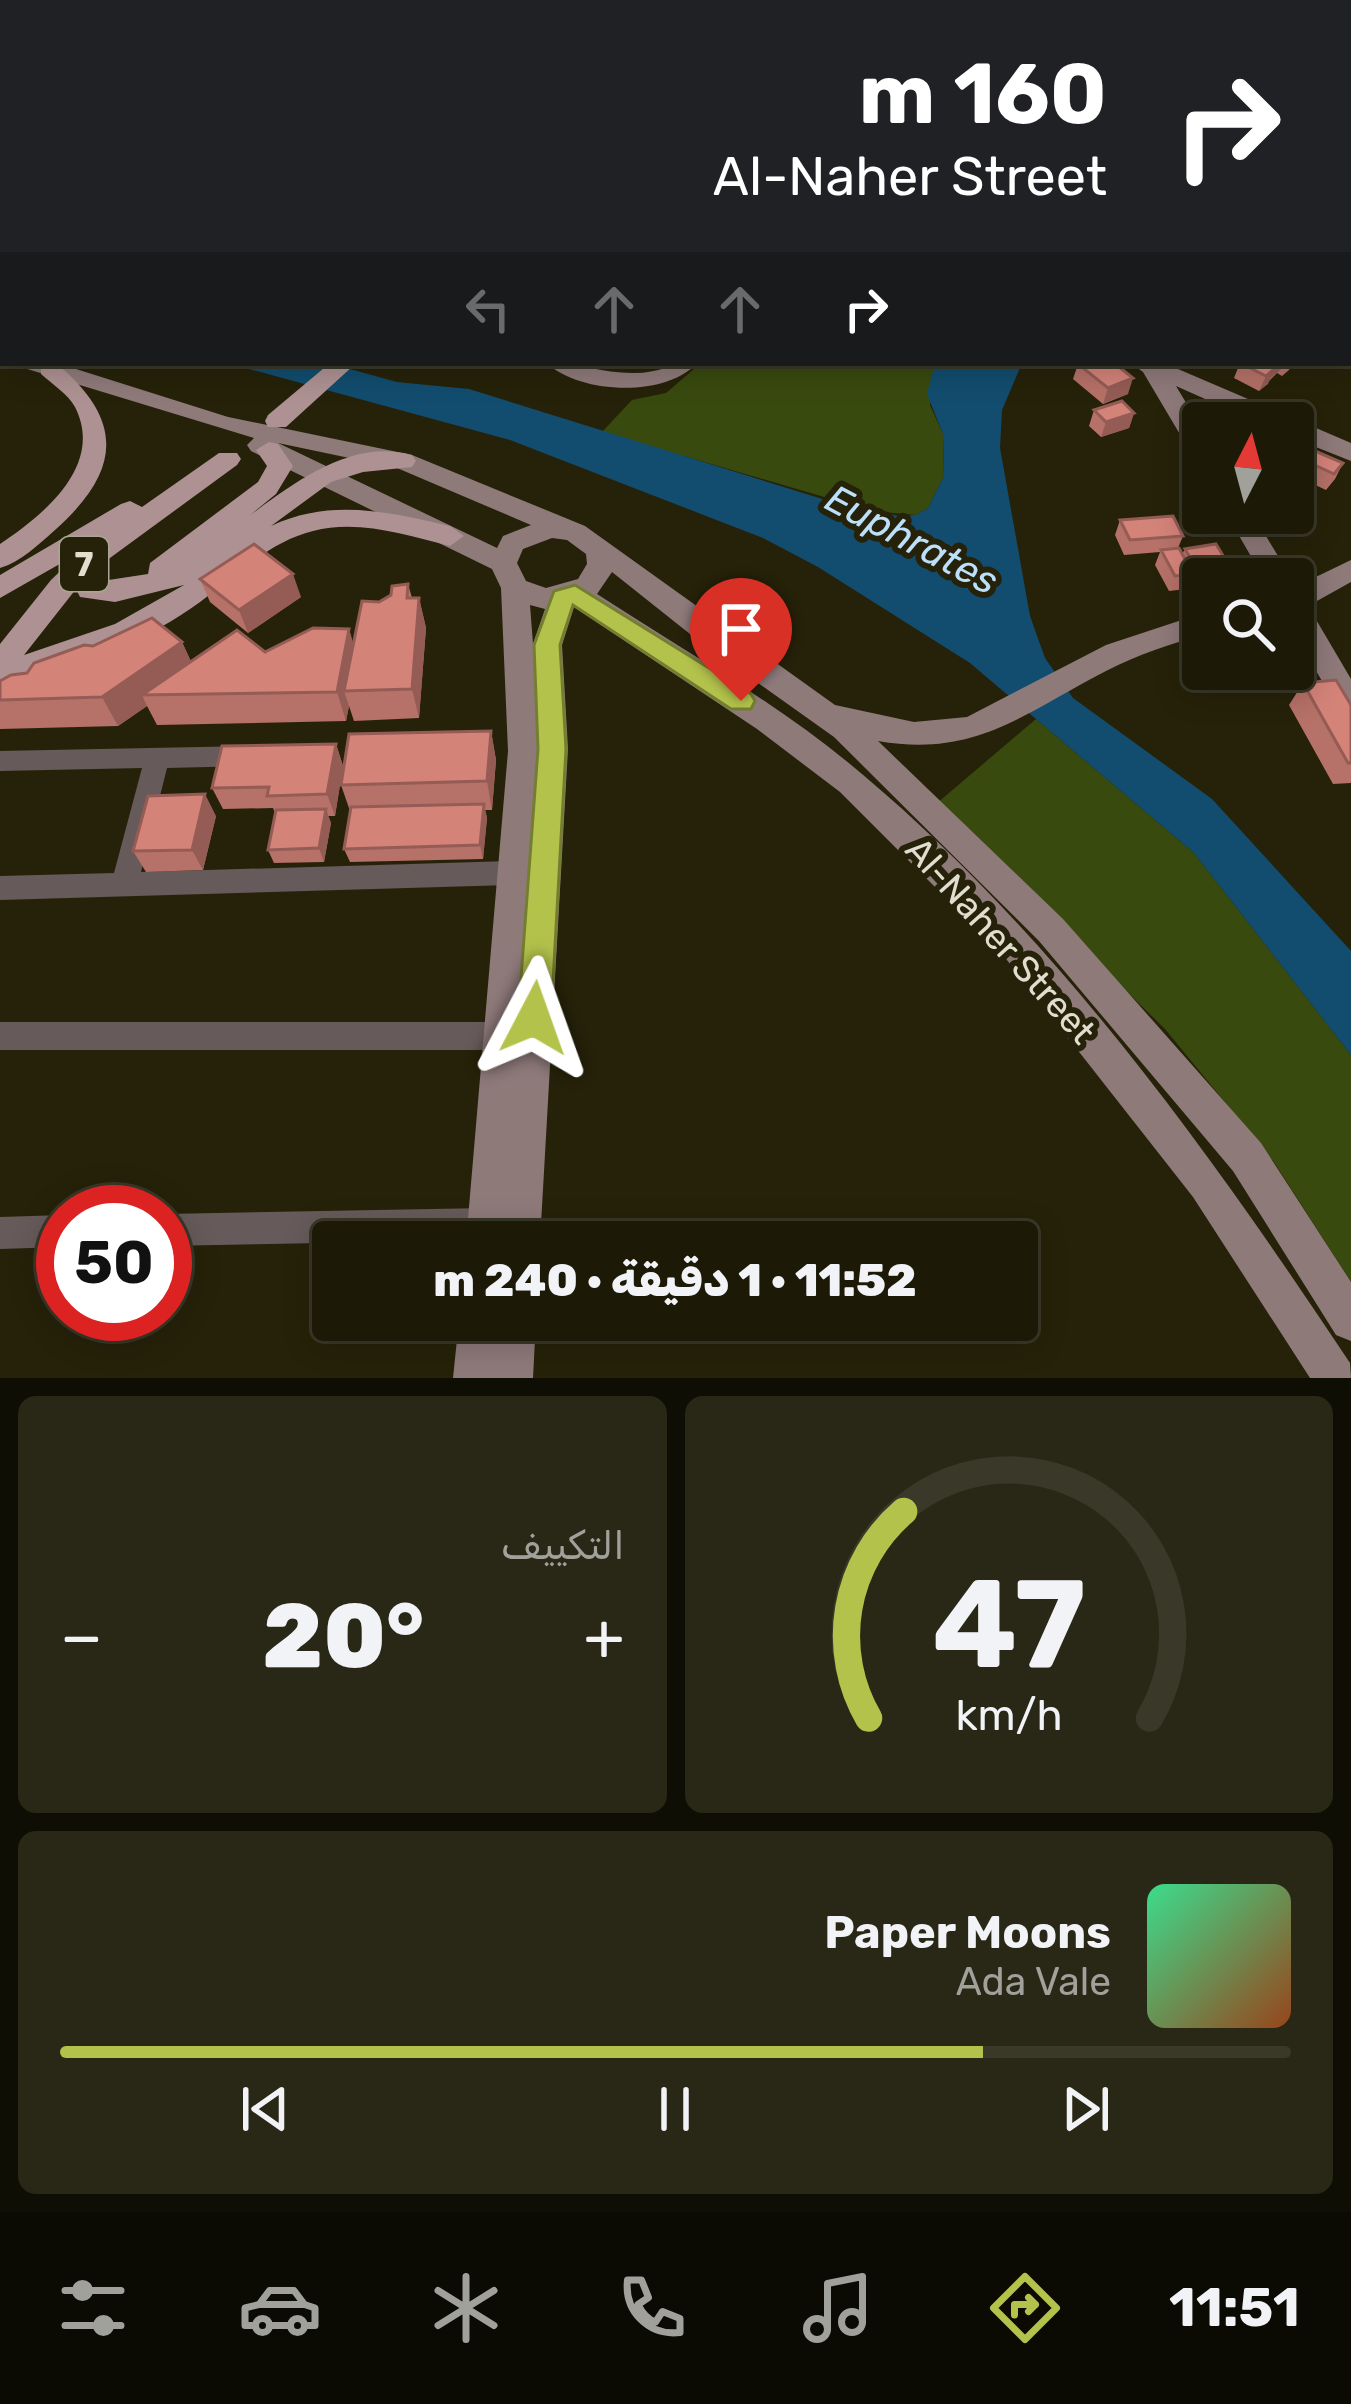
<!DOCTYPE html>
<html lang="ar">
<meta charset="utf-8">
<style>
:root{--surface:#1c1a07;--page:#292715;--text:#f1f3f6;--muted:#a0a19b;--line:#3a3828;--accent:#b3c24b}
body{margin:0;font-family:Rubik,"Noto Naskh Arabic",sans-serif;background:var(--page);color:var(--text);direction:rtl;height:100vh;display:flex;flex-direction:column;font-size:45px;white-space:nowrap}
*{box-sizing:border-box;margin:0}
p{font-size:39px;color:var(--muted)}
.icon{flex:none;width:66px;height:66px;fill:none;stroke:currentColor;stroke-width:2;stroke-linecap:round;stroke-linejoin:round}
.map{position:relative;height:1378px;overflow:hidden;direction:ltr}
.details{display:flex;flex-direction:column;gap:18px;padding:18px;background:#0f0e04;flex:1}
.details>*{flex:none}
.hud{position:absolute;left:0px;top:0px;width:1353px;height:366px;box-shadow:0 6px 30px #0003,0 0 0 3px var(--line);direction:rtl;background:#202124;color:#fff;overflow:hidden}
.needle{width:78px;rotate:6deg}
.tools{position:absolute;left:1182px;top:402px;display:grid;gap:24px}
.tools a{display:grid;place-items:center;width:132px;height:132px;border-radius:12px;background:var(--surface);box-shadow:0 6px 30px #0003,0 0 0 3px var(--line);font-size:60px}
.speed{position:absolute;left:36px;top:1185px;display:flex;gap:24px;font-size:60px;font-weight:700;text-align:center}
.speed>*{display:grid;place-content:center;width:156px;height:156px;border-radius:50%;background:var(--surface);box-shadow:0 6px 30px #0003,0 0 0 3px var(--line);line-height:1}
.speed .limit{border:18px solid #d22;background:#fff;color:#111}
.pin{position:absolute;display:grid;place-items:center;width:102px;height:102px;color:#fff;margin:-123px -51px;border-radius:50% 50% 50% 0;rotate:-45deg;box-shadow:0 0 12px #0007}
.pin .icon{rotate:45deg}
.me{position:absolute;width:132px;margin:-66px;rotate:4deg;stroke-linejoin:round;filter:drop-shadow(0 0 9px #0008)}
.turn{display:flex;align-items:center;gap:42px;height:252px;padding:0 48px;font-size:54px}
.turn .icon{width:156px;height:156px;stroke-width:2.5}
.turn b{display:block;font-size:84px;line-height:102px}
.lanes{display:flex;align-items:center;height:114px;padding:0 48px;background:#0003;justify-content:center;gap:60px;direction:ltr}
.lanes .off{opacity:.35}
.big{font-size:90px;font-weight:800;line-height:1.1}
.details .widget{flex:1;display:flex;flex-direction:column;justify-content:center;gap:18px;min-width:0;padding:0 42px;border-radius:18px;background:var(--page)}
.details .dial{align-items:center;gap:0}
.dial svg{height:312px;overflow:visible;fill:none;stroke:var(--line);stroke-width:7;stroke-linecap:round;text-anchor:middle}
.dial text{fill:var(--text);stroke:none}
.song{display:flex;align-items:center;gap:36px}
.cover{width:144px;height:144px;border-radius:18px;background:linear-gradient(135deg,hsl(150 70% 55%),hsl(20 70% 35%))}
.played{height:12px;border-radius:6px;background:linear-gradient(90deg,var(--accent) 75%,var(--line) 75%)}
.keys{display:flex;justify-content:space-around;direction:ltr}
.heat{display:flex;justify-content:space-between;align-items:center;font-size:66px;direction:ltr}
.details .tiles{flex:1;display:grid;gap:18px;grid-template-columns:1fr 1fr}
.widget:last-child{grid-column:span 2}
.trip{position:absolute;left:312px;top:1221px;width:726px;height:120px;border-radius:12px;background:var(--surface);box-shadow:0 6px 30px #0003,0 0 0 3px var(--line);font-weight:800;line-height:120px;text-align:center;direction:rtl}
.tab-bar{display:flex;height:192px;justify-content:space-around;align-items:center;background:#0b0a03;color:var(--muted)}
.tab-bar .icon{width:84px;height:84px}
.tab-bar .on{color:var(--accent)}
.tab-bar b{font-size:54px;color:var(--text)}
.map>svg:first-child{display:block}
.green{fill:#394a0f}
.water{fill:#124d6f}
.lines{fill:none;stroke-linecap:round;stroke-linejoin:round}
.street{fill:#675a5a;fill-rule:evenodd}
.secondary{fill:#8f7a7a;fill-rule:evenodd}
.primary{fill:#ae9293;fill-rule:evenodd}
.wall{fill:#b67168}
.shaded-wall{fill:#945c55}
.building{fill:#d48379;stroke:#945c55;stroke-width:3}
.route{fill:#b3c24b;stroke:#747e31;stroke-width:3}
.labels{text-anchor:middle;stroke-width:12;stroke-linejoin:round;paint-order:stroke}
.shield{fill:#262209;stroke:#a9a694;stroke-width:3}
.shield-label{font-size:33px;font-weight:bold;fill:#e1decf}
.street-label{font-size:36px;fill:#e1decf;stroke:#262209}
.water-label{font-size:39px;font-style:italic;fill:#bce0fb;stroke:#262209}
</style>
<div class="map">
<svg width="1351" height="1378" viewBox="0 0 1351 1378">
<rect width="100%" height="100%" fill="#262209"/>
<path class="green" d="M701,363H935L930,405L943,434L944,476L928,508L916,515L872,511L602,432L632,400L666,393Z
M1036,719L1194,853L1351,1055V1282L1274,1162L1165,1029L936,804Z"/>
<path class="water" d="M666,0H1351V266L1350,3Z
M227,363H328L397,382L469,389L832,502L899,516L916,515L928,508L944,476L943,434L927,394L935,363H1022L1002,410L1000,448L1030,616L1045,658L1073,698L1212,799L1351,951V1055L1194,853L970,663L818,567L763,538L510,440Z"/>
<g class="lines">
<path class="street" d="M108,0H127L106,3Z
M250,746L259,749L263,756L259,763L250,766L167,768L141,872L514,861L523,865L527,873L523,881L514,885L0,900V876L114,873L142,768L0,771V751Z
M0,1022H502L512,1026L517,1036L512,1046L502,1050H0Z
M487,1208L498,1213L503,1224L498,1235L487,1240L165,1246V1214Z
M63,1215V1247L0,1249V1217Z"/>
<path class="secondary" d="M602,0H620L623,3H604Z
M0,187L3,188V200L0,199Z
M0,345L3,346V360L0,359Z
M20,363H57L228,417L412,455L585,526L835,705L914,722L967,717L1106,645L1203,613V635C1169,644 1137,655 1106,671C1024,713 976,758 878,741L1063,919L1261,1143L1351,1282V1341L1336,1335L1233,1171L1039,941L834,737L695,638L612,572L597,594C686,652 781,705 862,774C1058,939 1209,1151 1350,1363L1351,1378H1310L1193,1197L1003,955L840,792L757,729L574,607L562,645L568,749L540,1242H466L508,751L501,588L492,569L251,451L247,445L254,438L24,368ZM278,443L397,468L531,525L503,536L497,548ZM552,538L567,540L586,554L587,564L578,579L546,588L526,581L517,563L523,549ZM530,605L545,609L533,644Z
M547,363C577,363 603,373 632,373C656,374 672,363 697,363C666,398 579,394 547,363Z
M1131,363H1164L1351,443V461L1293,438V423H1259L1176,386L1203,431V460L1194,458L1143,372Z
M1226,513H1252L1292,579H1264Z
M1351,560V582L1308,606L1351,679V717L1340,713L1293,630V588Z
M459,1320H536L533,1378H453Z"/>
<path class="primary" d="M232,0H250L253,3H234Z
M330,363L353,366L286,427H268L265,421L268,415Z
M41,364H57C125,421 121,471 55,530C39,544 21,562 0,568V544C42,516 105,466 75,407C68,394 52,384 41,374Z
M269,442L278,444L293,466L276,494L249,516C294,483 351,438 412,455L416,461L412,467L363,472L331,482L271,526C331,498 388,512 450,526L464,536L450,546C406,535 358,519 313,531C263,543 224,588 181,615C126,650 63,669 0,683V644L51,580L79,553L0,598V575L121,504L130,501L142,507L219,453H237L241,459L237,465L99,566L102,581L148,574L150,563L258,482L267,466L256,450ZM184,585L115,624L24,655L76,589L80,597L115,602Z"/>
</g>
<path class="wall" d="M442,0H467V3H442Z
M1240,363H1292L1289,370L1282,376L1277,373L1259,391L1234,378Z
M1078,364L1128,394L1103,404L1073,379Z
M1094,410L1134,413L1129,428L1101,437L1089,426Z
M1306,461L1343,463L1335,479L1326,490L1298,477Z
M1120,520L1183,536L1178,548L1182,554L1185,549L1230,567L1225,579H1203V585L1191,586L1189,582L1186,589L1169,591L1155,565L1160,552L1124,555L1115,535Z
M200,579L301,597L248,633L210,602Z
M408,584L412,598H419L426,628L419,718L354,721L349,706L346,721L157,725L147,706L118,726L0,729V681L27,673L93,646L182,642L191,662L265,652L349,629L353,644L379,602Z
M1303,683L1351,705V783L1333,784L1289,705Z
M491,731L496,760L492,810H485L487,818L483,859L350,862L344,849L350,811L341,785Z
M336,744L343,766L335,816H328L331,823L324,862L274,863L268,850L275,813L273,808L223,809L212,788Z
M216,816L203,870L146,872L133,851Z"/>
<path class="shaded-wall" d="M206,0H227L228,3H204L203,1Z
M333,0H349L350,3H334Z
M1275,368L1268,384L1259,391L1266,376Z
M1133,378L1128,394L1103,404L1108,388Z
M1134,413L1129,428L1101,437L1106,422Z
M293,574L301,597L248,633L239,610Z
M419,598L426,628L419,718L412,689Z
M349,629L358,659L344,691L349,706L346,721L337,692Z
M182,642L196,672L142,695L147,706L118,726L102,697Z
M491,731L496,760L492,810L487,781Z
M336,744L343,766L335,816L327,794Z
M205,794L216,816L203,870L192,850Z
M484,804L487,818L483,859L480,845Z
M326,809L331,823L324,862L319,848Z"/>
<path class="building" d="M23,0H37L42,1L17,3Z
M182,0H194L200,3H174Z
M317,0H327L330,3L307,2Z
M351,0H370V3H351Z
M1114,363L1133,378L1108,388L1078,364Z
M1240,363H1264L1275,368L1266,376Z
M1264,363H1270L1280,368L1273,374L1275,368Z
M1122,401L1134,413L1106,422L1094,410Z
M1315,451L1343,463L1334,474L1306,461Z
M1173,516L1183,536L1130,540L1120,520Z
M254,544L293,574L239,610L200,579Z
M1216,544L1230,567L1198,571L1185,549Z
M1179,548L1193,574L1175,576L1161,550Z
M408,584L407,598H419L412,689L344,691L362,601L379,602L391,595L392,586Z
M152,618L182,642L102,697L0,700V681L11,675L27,673L34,663L84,645L93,646Z
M313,628L349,629L337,692L142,695L237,630L265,652Z
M1336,680L1351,705V763H1348L1303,683Z
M491,731L487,781L341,785L349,734Z
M336,744L327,794L267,796L269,787L212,788L222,746Z
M205,794L192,850L133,851L148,796Z
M484,804L480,845L344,849L351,807Z
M326,809L319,848L268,850L276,810Z"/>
<path class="route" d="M575,585L751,694L755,701L751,709H731L573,605L560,645L566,749L551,1018L546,1029L534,1033L523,1029L518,1018L538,749L534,645L554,591Z"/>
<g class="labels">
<rect class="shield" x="60" y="537" width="48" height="54" rx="9"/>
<g class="shield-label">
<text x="84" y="576">7</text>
</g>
<g class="street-label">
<text transform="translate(1001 940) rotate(48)" y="13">Al-Naher Street</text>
</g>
<g class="water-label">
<text transform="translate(912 539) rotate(28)" y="14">Euphrates</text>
</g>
</g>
</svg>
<div class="tools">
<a><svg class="needle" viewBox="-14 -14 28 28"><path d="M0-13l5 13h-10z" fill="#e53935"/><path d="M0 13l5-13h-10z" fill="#a0a19b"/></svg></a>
<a><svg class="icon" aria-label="search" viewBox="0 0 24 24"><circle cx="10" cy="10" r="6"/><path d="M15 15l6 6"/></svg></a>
</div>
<div class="speed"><div class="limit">50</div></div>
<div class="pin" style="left:741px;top:701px;background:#d93025"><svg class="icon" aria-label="arrive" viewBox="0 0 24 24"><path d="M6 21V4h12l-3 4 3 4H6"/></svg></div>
<svg class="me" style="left:534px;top:1018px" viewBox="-20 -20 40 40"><path d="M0-17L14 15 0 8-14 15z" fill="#b3c24b" stroke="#fff" stroke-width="4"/></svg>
<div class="trip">11:52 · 1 دقيقة · 240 m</div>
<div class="hud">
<div class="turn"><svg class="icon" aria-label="right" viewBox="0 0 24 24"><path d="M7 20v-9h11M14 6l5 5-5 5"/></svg><div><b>160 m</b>Al-Naher Street</div></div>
<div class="lanes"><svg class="icon off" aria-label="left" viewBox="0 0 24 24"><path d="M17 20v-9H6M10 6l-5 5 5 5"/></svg><svg class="icon off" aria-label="ahead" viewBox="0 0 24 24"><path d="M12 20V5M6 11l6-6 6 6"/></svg><svg class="icon off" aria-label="ahead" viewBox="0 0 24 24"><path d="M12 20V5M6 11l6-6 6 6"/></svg><svg class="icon" aria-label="right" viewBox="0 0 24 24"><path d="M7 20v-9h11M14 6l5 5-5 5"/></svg></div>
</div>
</div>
<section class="details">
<div class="tiles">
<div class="widget dial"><svg viewBox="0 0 100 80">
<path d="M14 69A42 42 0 1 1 86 69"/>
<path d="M14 69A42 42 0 0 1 23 16" stroke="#b3c24b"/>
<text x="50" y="56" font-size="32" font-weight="700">47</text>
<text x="50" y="72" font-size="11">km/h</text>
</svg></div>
<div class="widget"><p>التكييف</p>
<div class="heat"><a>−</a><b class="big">20°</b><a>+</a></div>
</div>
<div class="widget">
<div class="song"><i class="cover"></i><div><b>Paper Moons</b><p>Ada Vale</p></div></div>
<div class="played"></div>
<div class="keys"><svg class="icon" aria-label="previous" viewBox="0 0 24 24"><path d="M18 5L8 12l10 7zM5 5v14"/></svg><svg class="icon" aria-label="pause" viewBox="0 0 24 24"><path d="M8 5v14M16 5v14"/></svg><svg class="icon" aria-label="next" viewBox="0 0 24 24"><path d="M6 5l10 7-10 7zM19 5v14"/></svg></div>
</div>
</div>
</section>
<nav class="tab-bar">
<b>11:51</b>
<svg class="icon on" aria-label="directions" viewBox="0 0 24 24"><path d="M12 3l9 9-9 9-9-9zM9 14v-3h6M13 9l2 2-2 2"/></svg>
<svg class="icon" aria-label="music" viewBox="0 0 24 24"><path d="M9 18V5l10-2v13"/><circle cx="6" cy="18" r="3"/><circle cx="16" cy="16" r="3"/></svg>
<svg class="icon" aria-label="phone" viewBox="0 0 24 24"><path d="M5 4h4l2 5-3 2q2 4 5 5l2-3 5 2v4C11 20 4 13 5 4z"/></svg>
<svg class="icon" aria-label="climate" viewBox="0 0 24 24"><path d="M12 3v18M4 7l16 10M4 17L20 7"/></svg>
<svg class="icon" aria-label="car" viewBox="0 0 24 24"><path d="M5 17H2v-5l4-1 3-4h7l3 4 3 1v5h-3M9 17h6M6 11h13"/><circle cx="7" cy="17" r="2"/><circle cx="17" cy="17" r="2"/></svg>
<svg class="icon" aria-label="filters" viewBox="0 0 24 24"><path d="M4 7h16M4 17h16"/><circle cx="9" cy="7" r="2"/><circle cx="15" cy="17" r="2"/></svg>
</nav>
